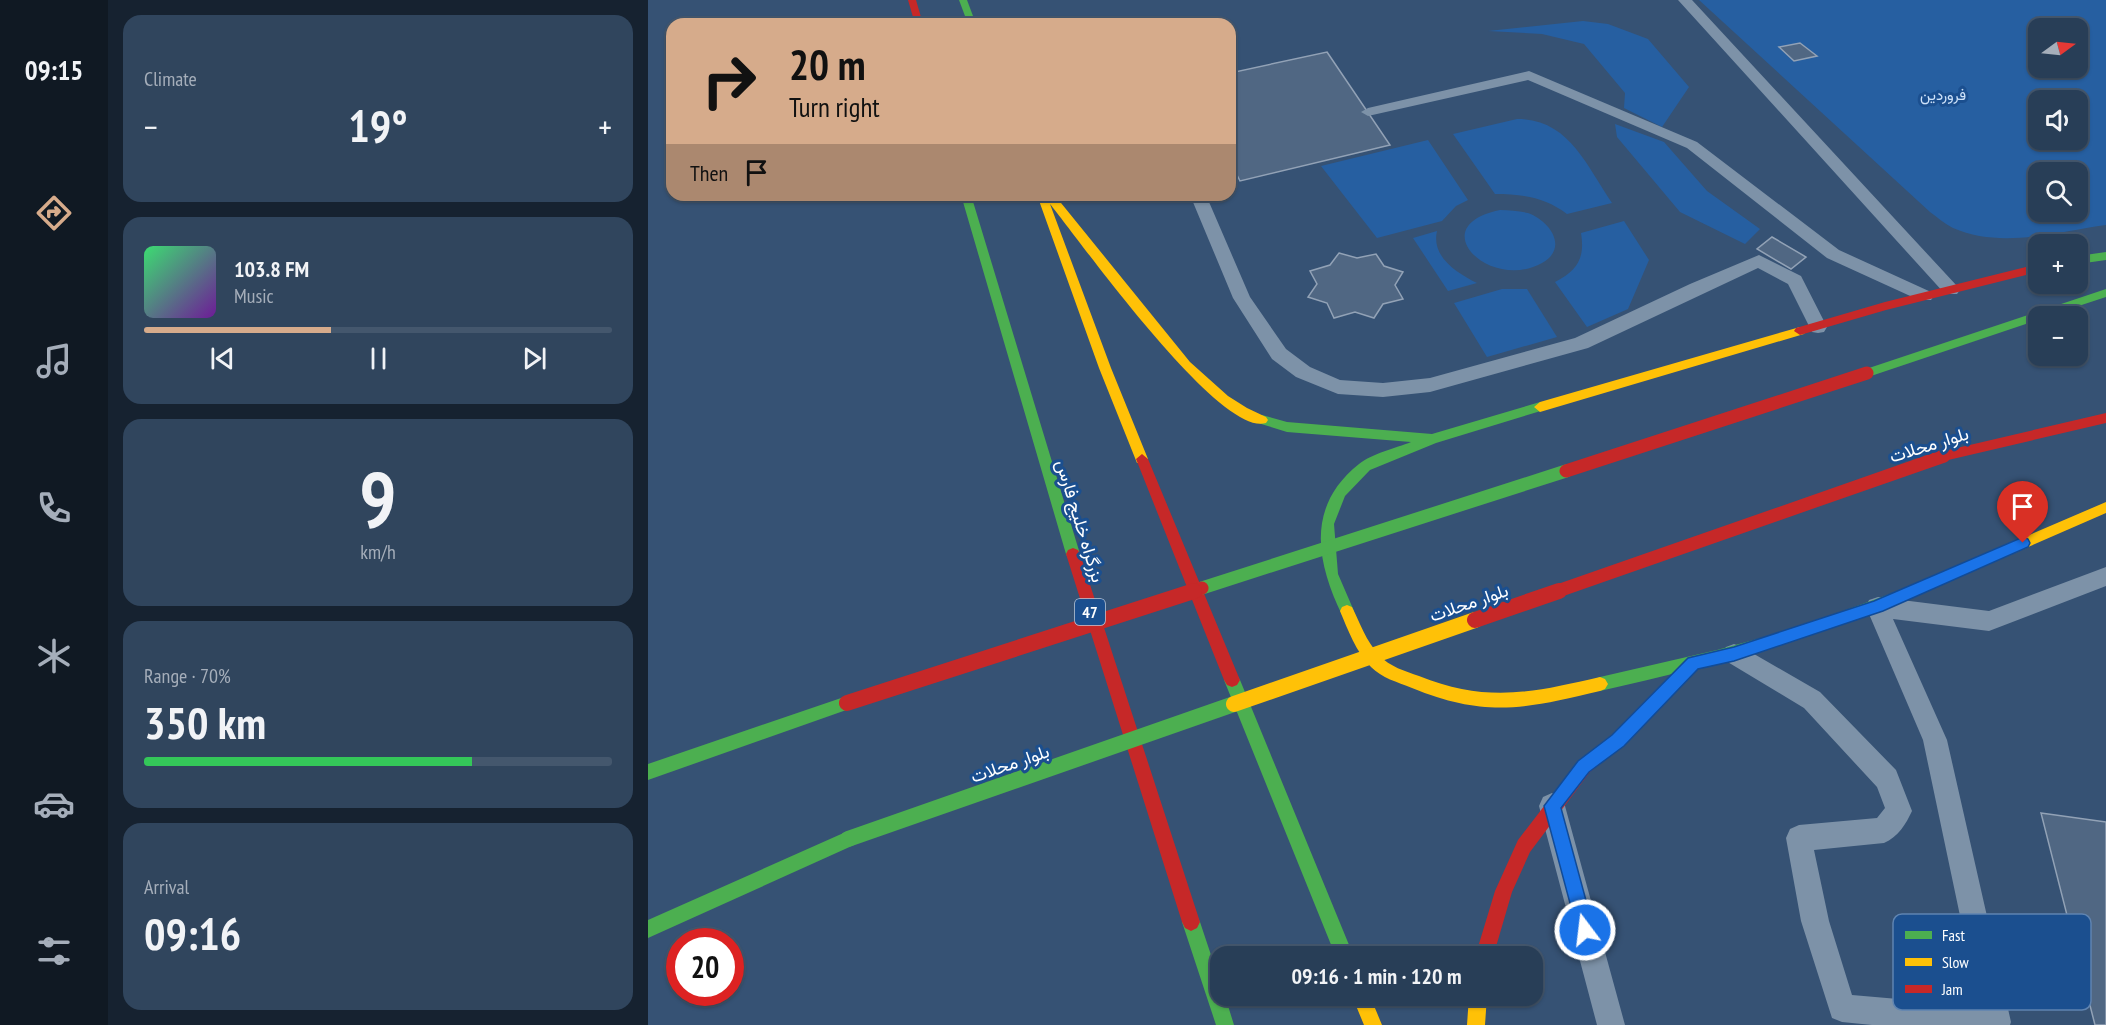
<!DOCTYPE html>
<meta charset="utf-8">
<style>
:root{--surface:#283e57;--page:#30455d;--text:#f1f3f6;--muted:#a5aeba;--line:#44576d;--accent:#d6ab8b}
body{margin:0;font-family:"PT Sans Narrow",Vazirmatn,sans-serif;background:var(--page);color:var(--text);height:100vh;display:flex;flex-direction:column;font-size:22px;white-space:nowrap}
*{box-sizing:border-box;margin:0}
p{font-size:20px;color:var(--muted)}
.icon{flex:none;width:33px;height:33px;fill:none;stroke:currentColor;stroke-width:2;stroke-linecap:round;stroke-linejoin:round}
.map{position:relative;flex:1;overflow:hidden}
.sheet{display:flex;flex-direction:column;gap:15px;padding:15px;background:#162230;width:540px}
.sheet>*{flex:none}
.hud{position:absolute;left:18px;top:18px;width:570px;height:183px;border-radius:18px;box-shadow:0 2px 4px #0004,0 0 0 2px var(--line);background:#d6ab8b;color:#111;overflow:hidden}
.needle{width:39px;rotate:75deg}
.buttons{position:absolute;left:1380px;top:18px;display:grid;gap:12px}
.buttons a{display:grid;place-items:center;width:60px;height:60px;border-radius:12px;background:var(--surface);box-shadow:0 2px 4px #0004,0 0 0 2px var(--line);font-size:30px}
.speed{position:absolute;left:18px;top:928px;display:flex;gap:12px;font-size:30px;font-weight:700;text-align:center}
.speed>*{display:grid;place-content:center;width:78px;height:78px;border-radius:50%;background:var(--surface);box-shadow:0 2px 4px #0004,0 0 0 2px var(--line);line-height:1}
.speed .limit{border:9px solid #d22;background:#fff;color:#111}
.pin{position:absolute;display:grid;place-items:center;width:51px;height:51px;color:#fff;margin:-62px -26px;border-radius:50% 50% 50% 0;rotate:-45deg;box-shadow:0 0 6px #0007}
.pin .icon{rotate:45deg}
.me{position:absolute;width:66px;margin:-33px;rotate:345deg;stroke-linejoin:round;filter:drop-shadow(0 0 4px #0008)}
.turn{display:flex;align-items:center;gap:21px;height:126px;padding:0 24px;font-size:27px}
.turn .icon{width:78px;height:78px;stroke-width:2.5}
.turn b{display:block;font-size:42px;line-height:51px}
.then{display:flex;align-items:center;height:57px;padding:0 24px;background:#0003;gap:12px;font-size:22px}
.big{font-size:45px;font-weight:700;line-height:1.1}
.sheet .widget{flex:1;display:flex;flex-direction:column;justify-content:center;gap:9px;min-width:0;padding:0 21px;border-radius:18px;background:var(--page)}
.sheet .dial{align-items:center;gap:0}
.dial b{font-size:78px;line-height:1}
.song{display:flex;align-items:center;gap:18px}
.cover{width:72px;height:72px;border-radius:9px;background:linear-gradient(135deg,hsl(140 70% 55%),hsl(280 70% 35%))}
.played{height:6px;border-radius:3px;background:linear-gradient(90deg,var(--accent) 40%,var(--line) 40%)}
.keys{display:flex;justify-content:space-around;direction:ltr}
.heat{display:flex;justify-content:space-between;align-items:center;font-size:33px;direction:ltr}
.charge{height:9px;border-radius:4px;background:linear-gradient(90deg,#34c759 70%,var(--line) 0)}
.trip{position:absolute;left:562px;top:946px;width:333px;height:60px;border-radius:18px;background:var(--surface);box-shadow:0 2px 4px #0004,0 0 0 2px var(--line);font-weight:700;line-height:60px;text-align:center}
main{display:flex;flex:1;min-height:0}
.menu{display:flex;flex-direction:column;width:108px;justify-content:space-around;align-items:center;background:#101923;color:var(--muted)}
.menu .icon{width:42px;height:42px}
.menu .active{color:var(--accent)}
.menu b{font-size:27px;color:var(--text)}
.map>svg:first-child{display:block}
.green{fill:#265fa1;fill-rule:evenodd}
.building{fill:#506783;stroke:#92a2b6;stroke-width:1.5}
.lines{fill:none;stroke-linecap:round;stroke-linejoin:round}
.lane{fill:#7d92a8;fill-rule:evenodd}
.fast{fill:#4caf50;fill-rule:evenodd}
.slow{fill:#ffc107;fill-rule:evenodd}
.jam{fill:#c62828;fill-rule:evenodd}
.fast-bridge-far1{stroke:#4caf50;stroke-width:13}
.fast-bridge{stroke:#4caf50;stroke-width:16}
.slow-bridge{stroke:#ffc107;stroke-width:16}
.jam-bridge-far1{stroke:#c62828;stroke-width:13}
.jam-bridge{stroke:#c62828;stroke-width:16}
.route{fill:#1a73e8;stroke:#114b97;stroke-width:1.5}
.labels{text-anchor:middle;stroke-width:6;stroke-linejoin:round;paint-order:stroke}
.far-park-label{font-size:15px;fill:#cfe3fa;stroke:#1b4f8f}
.shield{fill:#1b4f8f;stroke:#bbcadd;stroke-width:1.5}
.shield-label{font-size:16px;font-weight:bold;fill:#fff}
.street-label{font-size:18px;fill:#fff;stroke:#1b4f8f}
.key{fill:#1b4f8f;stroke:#5f84b1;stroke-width:1.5}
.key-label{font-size:16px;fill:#fff}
</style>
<main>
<nav class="menu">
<b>09:15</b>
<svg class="icon active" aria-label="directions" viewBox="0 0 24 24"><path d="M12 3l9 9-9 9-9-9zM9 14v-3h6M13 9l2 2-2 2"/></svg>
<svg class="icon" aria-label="music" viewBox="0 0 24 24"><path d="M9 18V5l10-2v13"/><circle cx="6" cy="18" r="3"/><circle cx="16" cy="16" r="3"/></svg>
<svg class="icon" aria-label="phone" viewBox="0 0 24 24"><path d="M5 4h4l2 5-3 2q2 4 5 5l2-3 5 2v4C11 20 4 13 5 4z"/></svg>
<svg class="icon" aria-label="climate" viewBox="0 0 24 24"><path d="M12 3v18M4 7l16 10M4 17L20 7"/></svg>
<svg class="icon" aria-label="car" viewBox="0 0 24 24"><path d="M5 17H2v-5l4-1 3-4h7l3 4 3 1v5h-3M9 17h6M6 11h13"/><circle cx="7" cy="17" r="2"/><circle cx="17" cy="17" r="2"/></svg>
<svg class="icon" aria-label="filters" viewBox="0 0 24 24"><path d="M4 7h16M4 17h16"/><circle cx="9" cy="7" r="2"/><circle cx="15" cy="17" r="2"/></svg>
</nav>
<section class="sheet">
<div class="widget"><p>Climate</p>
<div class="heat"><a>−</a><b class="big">19°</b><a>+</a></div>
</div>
<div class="widget">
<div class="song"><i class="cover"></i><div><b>103.8 FM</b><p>Music</p></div></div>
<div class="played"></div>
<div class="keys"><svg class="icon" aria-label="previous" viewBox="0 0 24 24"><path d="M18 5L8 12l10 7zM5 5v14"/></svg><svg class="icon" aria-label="pause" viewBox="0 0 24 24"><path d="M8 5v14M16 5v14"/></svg><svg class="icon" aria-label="next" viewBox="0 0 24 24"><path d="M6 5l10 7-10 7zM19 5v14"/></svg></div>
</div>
<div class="widget dial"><b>9</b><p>km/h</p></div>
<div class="widget"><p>Range · 70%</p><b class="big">350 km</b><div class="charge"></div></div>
<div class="widget"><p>Arrival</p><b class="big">09:16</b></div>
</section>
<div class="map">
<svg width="1458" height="1025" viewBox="0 0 1458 1025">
<rect width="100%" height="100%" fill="#365274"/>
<path class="green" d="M1051,0H1458V225C1408,232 1353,249 1305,228C1297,224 1289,217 1282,212ZM1390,28H1430V68H1390ZM1390,100H1430V140H1390ZM1390,172H1430V212H1390Z
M935,21L960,24L1000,39L1041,87L1014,127L976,108L977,93L936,44L894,34L840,31Z
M869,119C921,119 938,165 964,203L919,214C897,197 873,194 847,194L805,134Z
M967,124L1016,142L1059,191L1112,229L1097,244L1032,212L969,137Z
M780,140L820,200L808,206L794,221L729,238L673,166Z
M852,210C862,210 871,211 880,213C902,221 921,248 894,263C842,292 774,226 852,210Z
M976,221L1001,260L980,309L939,327L907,282C930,270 937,258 933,233Z
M789,231C783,257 809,273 829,283L800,291L765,238Z
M854,289H879L909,337L839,357L806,303Z"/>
<path class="building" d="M1152,43L1169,56L1146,61L1131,47Z
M679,52L742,145L592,181L582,161V73Z
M1124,237L1158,257L1143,269L1109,249Z
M691,253L709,258L728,254L736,266L755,272L747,285L755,299L735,304L726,318L707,312L686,318L679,303L660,297L669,284L662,271L682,265Z
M1393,813L1458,822V1025H1447Z"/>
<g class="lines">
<path class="lane" d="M1030,0H1044L1309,286L1312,290L1309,294H1297Z
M881,71L1049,142L1191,250L1283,292L1286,296L1283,300H1271L1179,258L1039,148L880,80L720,116L713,112L720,108Z
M542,195H558L602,297L638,349L662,367L692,380L735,383L782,378L927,338L1042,284L1111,255L1153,276L1179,327L1176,332L1170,333L1164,332L1140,284L1110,268L940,348L782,392L735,397L690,394L648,377L624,359L585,298Z
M1458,567V586L1341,631L1245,619L1299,740L1363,1022L1362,1025H1224L1194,1022L1184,1018L1153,921L1138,838L1142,829L1151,825L1229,818L1237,808L1229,787L1156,708L1078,661L1074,654L1078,647L1086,644L1094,647L1172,692L1248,770L1264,811C1258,824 1250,837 1236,843L1166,850L1181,921L1204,995L1331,1006L1275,740L1218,607L1221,600L1230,597L1341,611Z
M904,793L913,797L917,806L977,1025H949L891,806L895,797Z"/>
<path class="fast" d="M311,0H319L328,24H320Z
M313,195H323L432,554L430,558L425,560L420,558L418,554Z
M1458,252V260L1430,264V256Z
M1458,289V297L1400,316H1390V320L1223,376L1219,377L1213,373L1215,370Z
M892,402L896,404L898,407L896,410L788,443L722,470L697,496L686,524L690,574L706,611L704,615L699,617L694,615C668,561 658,506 711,464C723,454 748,448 763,442L639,432L610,423L608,420L610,417L614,415L639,422L784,434Z
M1258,588L1263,590L1265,594L1263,598C1162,640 1058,667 952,691L947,689L944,684L947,679L952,677L1069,650L1146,629Z
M584,673L589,675L592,680L706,957H688L576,680L579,675Z
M199,696L204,698L207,703L204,708L0,780V764Z
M200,831L206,833L208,839L206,845L0,938V920Z
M543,913L549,916L552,922L573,985V996H577L586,1025H568L534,922L537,916Z"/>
<path class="slow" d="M389,195H399L401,199L409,198L542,362L580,396L599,408L618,417L620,420L618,423C572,438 432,241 402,204L463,368L500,459L499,463H489L451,368Z
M1152,327L1156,328L1158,331L1156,334L892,412L886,407L892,402Z
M1458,502V513L1263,598L1258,600L1253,598L1251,594L1253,590Z
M699,605L704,607C712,623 718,641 731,655C742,667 757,671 771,676C839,703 883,693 952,677L957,679L960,684L957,689L952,691C876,709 838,718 764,688C749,682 734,678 723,667C708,652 700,630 692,611L694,607Z
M704,996H722L734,1025H716Z
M821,996H839L837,1025H819Z"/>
<path class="jam" d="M260,0H268L275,24H267Z
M1390,264V272L1238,310L1152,335L1146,331L1148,328L1237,302Z
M1458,413V423L1296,461L1290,456L1296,451Z
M494,454L500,459L592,680L589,685L584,687L579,685L576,680L488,459Z
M425,548L430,550L432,554L552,922L549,928L543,931L537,928L534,922L418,554L420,550Z
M1045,656L1050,658L1052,663L1050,668L976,745L942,772L882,852L864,892L845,957H827L847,891L870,840L930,762L964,735L1040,658Z"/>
<path class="fast-bridge-far1" d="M554,588L918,471"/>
<path class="fast-bridge" d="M200,839L586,704"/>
<path class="slow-bridge" d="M586,704L827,620"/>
<path class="jam-bridge-far1" d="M918,471L1219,373
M542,592L554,588
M907,592L1296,456"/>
<path class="jam-bridge" d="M827,620L911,591
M199,703L546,591"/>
</g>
<path class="route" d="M1375,537L1380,539L1382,543L1380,547L1235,611L1086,661L1050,669L976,746L941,772L913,808L946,930L944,937L937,939L931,937L896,806L930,761L964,735L1040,658L1086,647L1226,601Z"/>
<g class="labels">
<g class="far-park-label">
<text x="1295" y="100">فروردین</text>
</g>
<rect class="shield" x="427" y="599" width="30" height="26" rx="4.5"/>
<g class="shield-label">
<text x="442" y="618">47</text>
</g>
<g class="street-label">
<text transform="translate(1281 445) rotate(-17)" y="6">بلوار محلات</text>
<text transform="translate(432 521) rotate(73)" y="6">بزرگراه خلیج فارس</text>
<text transform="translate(821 603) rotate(-19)" y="6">بلوار محلات</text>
<text transform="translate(362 764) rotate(-19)" y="6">بلوار محلات</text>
</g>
</g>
<rect x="1245" y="914" width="198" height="96" rx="9" class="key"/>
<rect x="1257" y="931" width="27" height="8" fill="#4caf50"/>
<rect x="1257" y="958" width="27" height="8" fill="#ffc107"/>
<rect x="1257" y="985" width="27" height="8" fill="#c62828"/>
<g class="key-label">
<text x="1294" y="941">Fast</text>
<text x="1294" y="968">Slow</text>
<text x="1294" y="995">Jam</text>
</g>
</svg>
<div class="buttons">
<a><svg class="needle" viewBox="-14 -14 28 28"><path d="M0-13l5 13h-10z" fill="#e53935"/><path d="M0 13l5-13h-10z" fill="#a5aeba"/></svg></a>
<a><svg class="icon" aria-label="sound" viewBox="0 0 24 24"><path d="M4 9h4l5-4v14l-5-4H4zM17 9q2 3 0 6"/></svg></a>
<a><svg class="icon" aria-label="search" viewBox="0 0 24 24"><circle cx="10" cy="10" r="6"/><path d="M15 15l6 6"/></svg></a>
<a>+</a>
<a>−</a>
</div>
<div class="speed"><div class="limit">20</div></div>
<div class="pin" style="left:1375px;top:543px;background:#d93025"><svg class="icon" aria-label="arrive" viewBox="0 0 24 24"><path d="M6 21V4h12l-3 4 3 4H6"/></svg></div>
<svg class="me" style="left:937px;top:930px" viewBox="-20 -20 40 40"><circle r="17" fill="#1a73e8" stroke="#fff" stroke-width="3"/><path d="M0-11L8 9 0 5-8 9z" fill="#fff"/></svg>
<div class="trip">09:16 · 1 min · 120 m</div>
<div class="hud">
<div class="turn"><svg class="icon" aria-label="right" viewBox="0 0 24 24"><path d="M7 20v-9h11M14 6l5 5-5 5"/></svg><div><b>20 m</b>Turn right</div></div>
<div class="then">Then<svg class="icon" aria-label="arrive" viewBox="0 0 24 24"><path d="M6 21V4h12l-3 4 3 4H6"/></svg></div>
</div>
</div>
</main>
